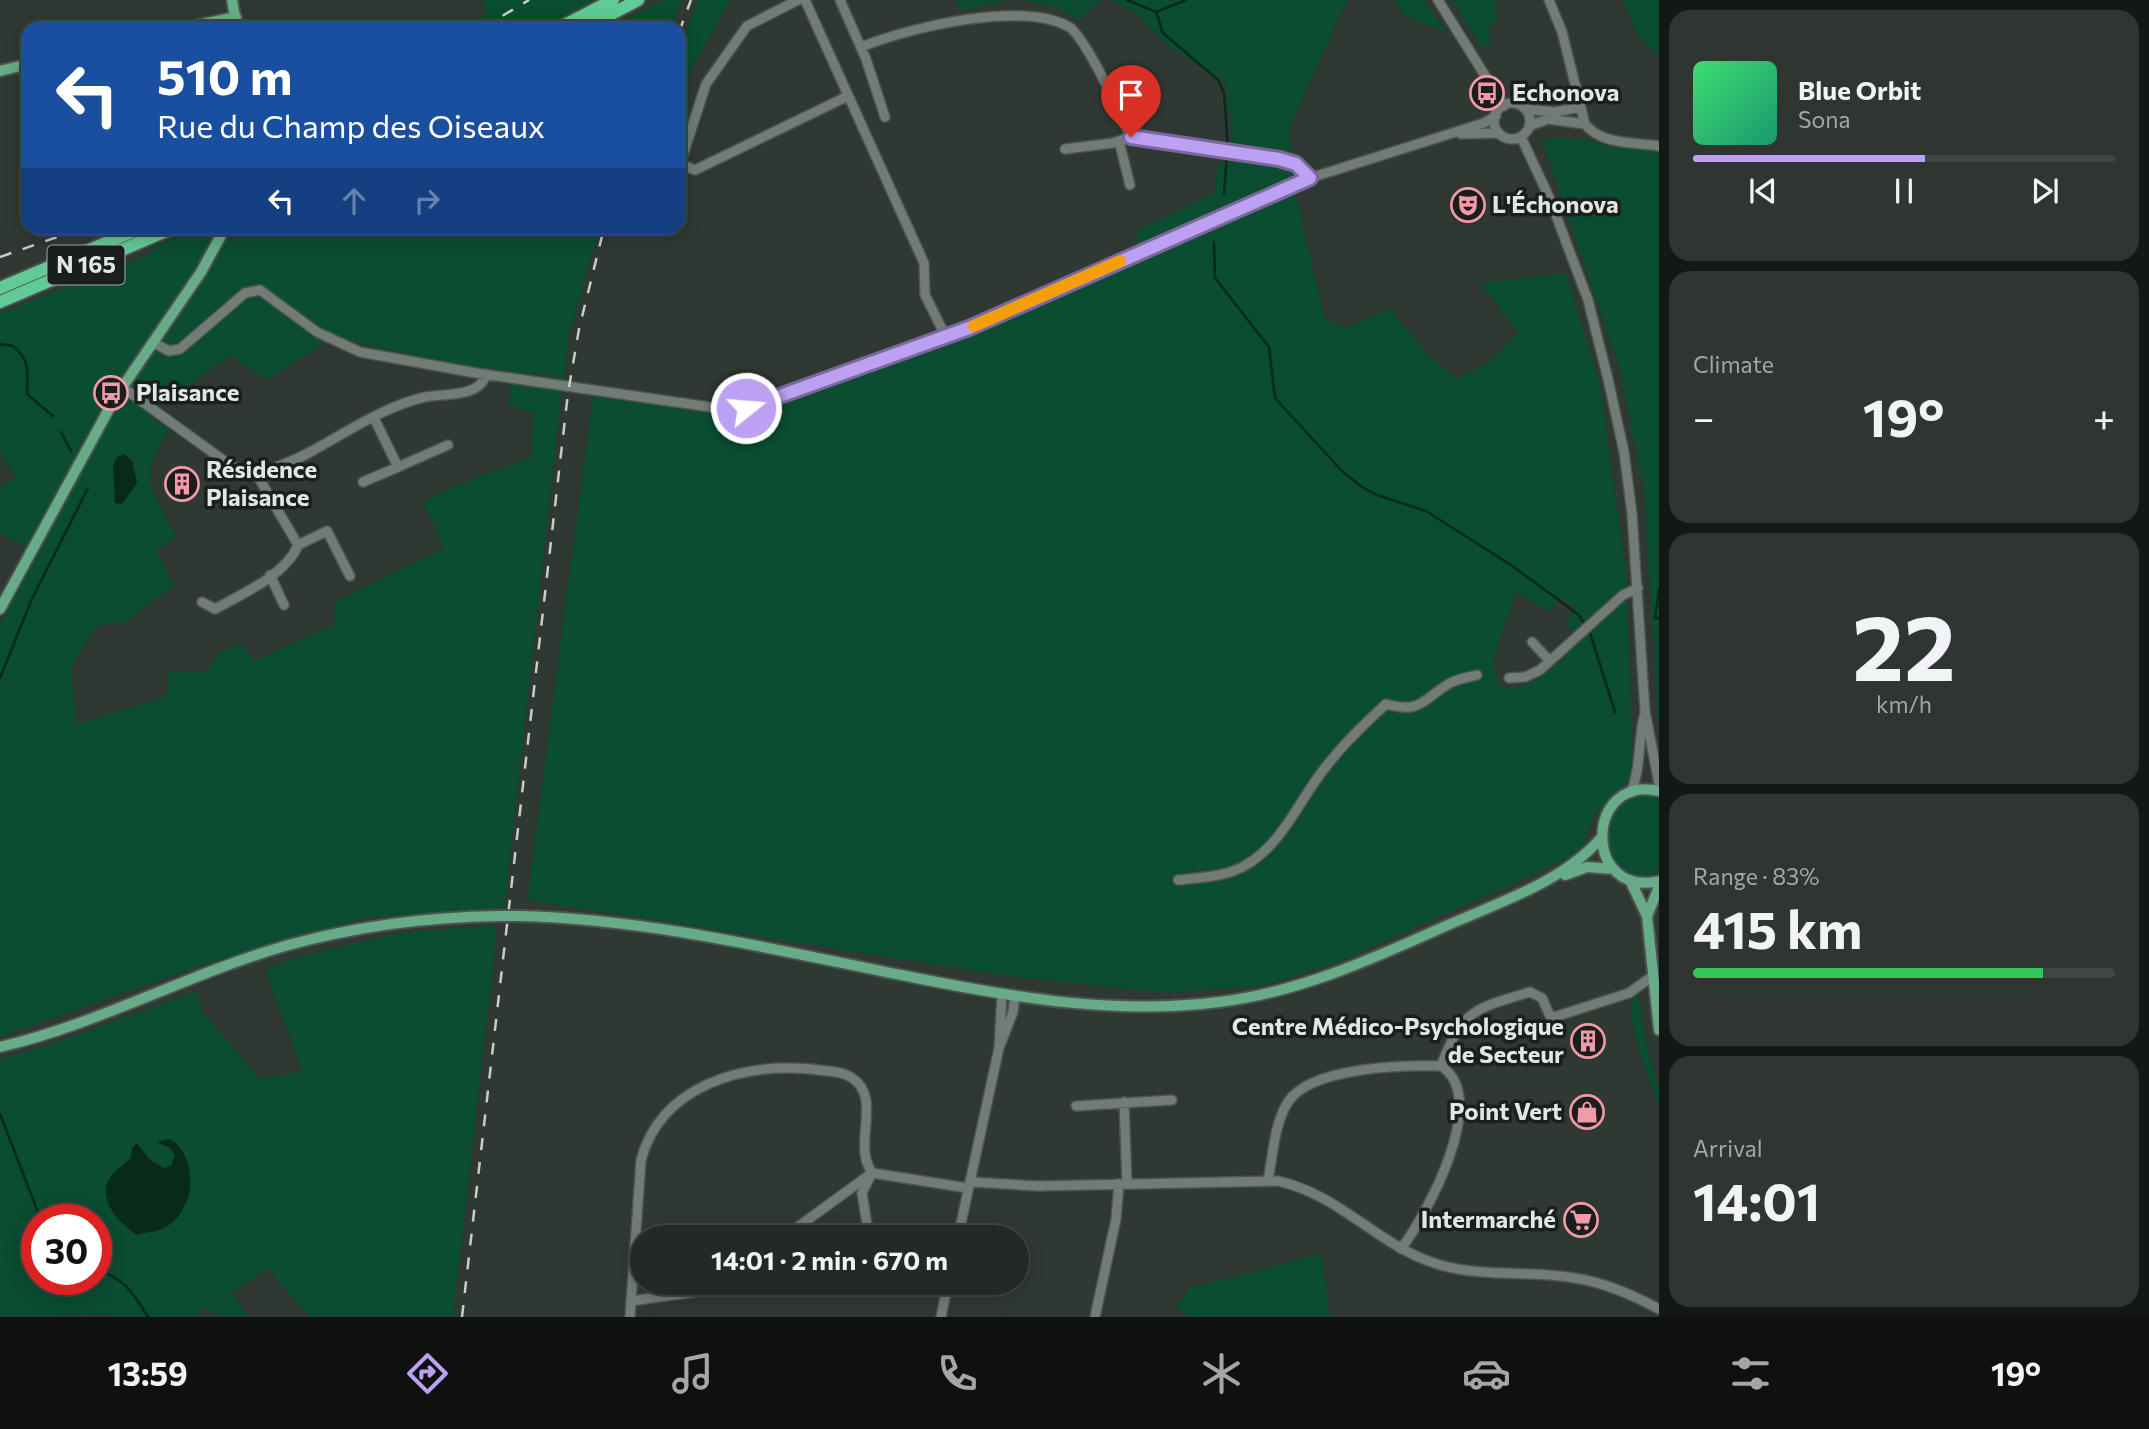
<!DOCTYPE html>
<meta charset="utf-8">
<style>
:root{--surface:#232a26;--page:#2f3632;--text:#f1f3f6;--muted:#a3a7a7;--line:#404643;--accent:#bca0f2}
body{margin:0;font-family:Commissioner,sans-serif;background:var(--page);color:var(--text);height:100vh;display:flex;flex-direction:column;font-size:26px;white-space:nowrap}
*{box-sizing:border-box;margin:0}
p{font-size:23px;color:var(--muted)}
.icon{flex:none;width:38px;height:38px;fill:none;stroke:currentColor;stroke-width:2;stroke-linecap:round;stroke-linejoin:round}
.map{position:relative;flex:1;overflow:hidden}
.details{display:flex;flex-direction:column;gap:10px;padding:10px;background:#131715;width:490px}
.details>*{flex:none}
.hud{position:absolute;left:21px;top:21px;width:665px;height:214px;border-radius:21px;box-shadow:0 4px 18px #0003,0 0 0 2px var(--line);background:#1a4fa0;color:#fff;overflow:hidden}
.speed{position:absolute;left:21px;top:1204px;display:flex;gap:14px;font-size:35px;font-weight:700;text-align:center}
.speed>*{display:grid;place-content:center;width:91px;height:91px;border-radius:50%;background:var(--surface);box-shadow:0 4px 18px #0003,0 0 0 2px var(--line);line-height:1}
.speed .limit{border:10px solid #d22;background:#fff;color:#111}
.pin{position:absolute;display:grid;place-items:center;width:60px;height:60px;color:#fff;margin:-72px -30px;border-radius:50% 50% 50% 0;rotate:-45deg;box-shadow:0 0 7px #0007}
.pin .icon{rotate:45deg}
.me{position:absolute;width:77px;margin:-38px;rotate:73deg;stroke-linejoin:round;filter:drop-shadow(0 0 5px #0008)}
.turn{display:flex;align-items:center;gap:24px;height:147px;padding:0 21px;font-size:32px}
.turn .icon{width:91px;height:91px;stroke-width:2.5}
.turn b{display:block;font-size:49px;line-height:60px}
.lanes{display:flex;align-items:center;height:66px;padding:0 21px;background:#0003;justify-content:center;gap:35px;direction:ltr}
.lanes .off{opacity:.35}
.big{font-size:52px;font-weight:700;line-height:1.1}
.details .widget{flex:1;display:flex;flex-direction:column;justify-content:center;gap:10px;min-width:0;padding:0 24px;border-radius:21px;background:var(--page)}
.details .dial{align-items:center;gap:0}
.dial b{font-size:91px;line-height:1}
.song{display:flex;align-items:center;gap:21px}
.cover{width:84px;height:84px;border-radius:10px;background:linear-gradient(135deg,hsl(140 70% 55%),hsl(160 70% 35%))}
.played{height:7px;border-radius:4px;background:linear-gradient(90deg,var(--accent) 55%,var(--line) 55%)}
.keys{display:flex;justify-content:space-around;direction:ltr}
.heat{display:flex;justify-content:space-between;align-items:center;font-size:38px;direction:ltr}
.charge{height:10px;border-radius:5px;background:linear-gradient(90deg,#34c759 83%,var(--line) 0)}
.trip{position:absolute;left:630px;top:1225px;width:399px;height:70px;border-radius:35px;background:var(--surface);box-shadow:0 4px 18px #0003,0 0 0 2px var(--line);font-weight:700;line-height:70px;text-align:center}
.dock{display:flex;height:112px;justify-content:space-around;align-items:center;background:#0e110f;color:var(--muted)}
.dock .icon{width:49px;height:49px}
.dock .active{color:var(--accent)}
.dock b{font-size:32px;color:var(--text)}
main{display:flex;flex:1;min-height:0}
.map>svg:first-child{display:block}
.green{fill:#0a4d31;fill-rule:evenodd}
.water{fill:#082a1a}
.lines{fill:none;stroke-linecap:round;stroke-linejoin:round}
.stream{stroke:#082a1a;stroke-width:2.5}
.minor-casing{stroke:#4c534f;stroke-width:12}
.major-casing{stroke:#4c534f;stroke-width:14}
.highway-casing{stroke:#4c534f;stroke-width:16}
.minor{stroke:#717c76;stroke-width:9}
.major{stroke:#67ab89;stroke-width:10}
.highway{stroke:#60cb95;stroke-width:12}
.rail{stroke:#c7ceca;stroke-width:2.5;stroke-dasharray:12 12;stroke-linecap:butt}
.major-bridge-casing{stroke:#4c534f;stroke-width:14;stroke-linecap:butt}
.major-bridge{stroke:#67ab89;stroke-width:10}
.route-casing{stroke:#7a689d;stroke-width:18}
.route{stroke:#bca0f2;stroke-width:12}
.slow{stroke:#f59e0b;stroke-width:12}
.labels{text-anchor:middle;stroke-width:7;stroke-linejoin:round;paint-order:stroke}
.shield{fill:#1a1e1c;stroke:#a5aba8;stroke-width:2}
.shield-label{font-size:23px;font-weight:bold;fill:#e1e7e4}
.poi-label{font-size:24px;font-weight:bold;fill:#e1e7e4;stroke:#1a1e1c;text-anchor:start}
</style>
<main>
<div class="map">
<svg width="1659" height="1317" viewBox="0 0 1659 1317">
<rect width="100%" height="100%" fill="#2f3833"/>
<path class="green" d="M483,0H595L541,28H465L486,14Z
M663,0H682L671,28H606Z
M698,0H730L683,85L679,86V46Z
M954,0H1012L963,10Z
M1022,0H1101L1078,20L1060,8Z
M1112,0H1347L1289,129L1296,196L1325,319L1346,328L1390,308L1427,354L1457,379L1490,361L1518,332L1480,283L1566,273L1600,383L1626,575L1633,776L1592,818L1585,843L1569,858L1332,965L1265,985L1166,993L1009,976L527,900L593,394L750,414L907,358L1144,259L1136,231L1214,193L1218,164L1235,162L1226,82L1169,47L1139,16ZM1516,592L1549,612L1561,597L1576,607L1566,620L1578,642C1560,661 1529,698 1499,685L1493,661Z
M1395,0H1424L1447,33L1405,16Z
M1452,0H1495L1498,21L1488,28L1491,44L1481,46Z
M1622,0H1659V58L1639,36Z
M1546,138L1582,139L1613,147L1659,151V729L1644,492L1620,371L1544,146Z
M199,228H599L568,340L564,378C486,369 410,358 334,336L267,380L231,355L162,403L148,417L170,429C135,478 153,490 176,537L156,550L174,585L125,622L96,626L71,668L77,724L167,696L169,672H206L220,651L242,644L254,661L335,624L334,602L444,548L423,502L455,486L531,457L533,411L509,407L510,384L562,390L504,909L367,917L196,967L0,1037V624L38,553L0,534V487L17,477L0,453V313L152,253L151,248ZM124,454L132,461L137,475L115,503L113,466L117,457Z
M1632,795H1659V873C1609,890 1584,822 1632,795Z
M495,925L496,939L453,1317H310L268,1269L231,1293L249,1317H220L217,1312L203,1308L194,1317H113L111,1314L0,1317V1058L44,1047L197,991L202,1011L260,1079L302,1071L265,970L295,958L397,933ZM157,1142L182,1149L189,1169L164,1229L137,1235L115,1216L108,1202L113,1173L131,1158L133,1145L164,1168L171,1166L176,1155L171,1148ZM37,1220H96V1279H37Z
M1638,990L1646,1042L1659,1090V1106C1652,1079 1617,1013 1638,990Z
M1321,1254L1330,1317H1190L1176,1307L1189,1288Z"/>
<path class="water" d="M124,454L132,461L137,483L122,504L115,503L113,466L117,457Z
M170,1139C200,1158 196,1212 164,1228C157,1232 145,1232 137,1235C119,1224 95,1198 111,1176C116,1169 125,1164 131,1158L132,1148L137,1143L150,1160L164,1168L171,1166L175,1155L170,1148L157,1142Z"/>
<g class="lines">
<path class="stream" d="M1127,0L1156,12L1186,0
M1156,12L1163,33L1219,81L1224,93L1228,148
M1224,193L1227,155
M1214,242L1215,278L1269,347L1275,398L1342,471L1362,487L1377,495L1426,511L1511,565L1579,615L1590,633L1615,712
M0,344L13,346C30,359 28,374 27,394L53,416
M61,432L71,451
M1659,590L1655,618H1659
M0,678L31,601L88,488
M0,1114L41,1220
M96,1271C123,1275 135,1296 148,1317"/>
<g class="minor-casing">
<path id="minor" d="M798,0L747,26L706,84L680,164L695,170L846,97
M805,0L924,263L925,295L946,337
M840,0L866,59L885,117
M1438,0L1504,106
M1549,0L1562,32L1585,124C1601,145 1634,142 1659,146
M861,47C914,26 1026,0 1071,28C1093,51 1116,107 1131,137L1279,159L1296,164L1310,178
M1494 121a18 18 0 1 1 36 0a18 18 0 1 1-36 0Z
M1525,109L1555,112L1580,107
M1529,126L1548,119L1585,124
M1461,134L1499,133
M1521,137L1549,197L1588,300L1608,379L1624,452L1632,514L1645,711L1659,784
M1119,141L1130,185
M1065,149L1113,143L1131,137
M152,342L169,351L180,349L245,293L260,290L317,332L360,352L476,373L710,407L746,408L991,319L1310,178L1484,123L1496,116
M122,387L230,465L257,475L298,545L327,531L350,576
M398,467L448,445
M257,475C275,467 295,461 312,451C347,432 385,406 425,397C445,393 480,398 486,374
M363,482L398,467L374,418
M270,575L284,605
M202,602L215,609C242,594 286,575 298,545
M1532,642L1550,661
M1509,678L1525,677L1540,670L1623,595L1638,588
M1631,793C1641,767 1638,743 1644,716
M1178,880C1201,877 1226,877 1246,865C1278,846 1294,812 1314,783C1334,753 1360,728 1386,704C1422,714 1423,699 1450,683C1458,679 1469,677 1477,675
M1002,994L999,1048L1013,1012L1015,996
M1441,1066C1463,1009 1474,1009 1530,992L1542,998L1551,1018L1629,993L1653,976
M1124,1102L1127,1184
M1076,1106L1172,1100
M1268,1180C1273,1156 1274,1124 1288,1102C1311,1067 1402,1065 1441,1066C1491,1098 1427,1214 1401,1249
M970,1182L1039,1186L1278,1181C1341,1195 1378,1246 1437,1264C1481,1278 1529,1270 1574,1278C1603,1282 1633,1295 1659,1309
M784,1237L872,1173
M869,1237L862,1193L871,1175
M958,1237L999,1048
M631,1301L695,1292L716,1283
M630,1317L641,1160C661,1086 741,1063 810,1069C823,1071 840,1070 852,1078C879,1095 859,1134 866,1159C867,1164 870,1169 872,1173L968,1188
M941,1317L948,1283
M1095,1317L1116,1219L1119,1184"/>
</g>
<g class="major-casing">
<path id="major" d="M232,0L237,28
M183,28L236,17
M0,71L28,64
M0,609L115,398L201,272L225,228
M1659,791C1584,774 1583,899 1659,881
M1565,875L1587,867L1614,869
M1630,880L1647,916L1659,1030
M518,916C652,919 784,952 916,978C1017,998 1116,1015 1219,1002C1296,993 1370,960 1439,929C1494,904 1561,884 1601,838
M1647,916L1659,887
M0,1047C98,1024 188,974 285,946C356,926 426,917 500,916"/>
</g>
<g class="highway-casing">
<path id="highway" d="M559,28L613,0
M585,28L638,0
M0,288L141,228
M0,302L173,228"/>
</g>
<use href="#minor" class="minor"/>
<use href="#major" class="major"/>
<use href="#highway" class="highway"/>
<path class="rail" d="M482,28L529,0
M679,32L691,0
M0,257L83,228
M462,1317L568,393L579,329L604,228"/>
<g class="major-bridge-casing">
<path id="major-bridge" d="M500,916H518"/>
</g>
<use href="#major-bridge" class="major-bridge"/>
</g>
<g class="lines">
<g class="route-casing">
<path id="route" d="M746,408L969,328L1310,178L1296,164L1279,159L1131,137"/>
</g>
<use href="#route" class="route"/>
<path class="slow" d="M974,326L1120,261"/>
</g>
<defs>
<g id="bus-ring" transform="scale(1.75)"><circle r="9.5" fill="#1a1e1c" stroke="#f39aa9" stroke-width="1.5"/><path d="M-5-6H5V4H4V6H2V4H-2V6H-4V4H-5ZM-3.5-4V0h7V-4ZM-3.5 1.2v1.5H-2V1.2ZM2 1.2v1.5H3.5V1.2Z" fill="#f39aa9"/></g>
<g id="theatre-ring" transform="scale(1.75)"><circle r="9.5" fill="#1a1e1c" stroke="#f39aa9" stroke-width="1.5"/><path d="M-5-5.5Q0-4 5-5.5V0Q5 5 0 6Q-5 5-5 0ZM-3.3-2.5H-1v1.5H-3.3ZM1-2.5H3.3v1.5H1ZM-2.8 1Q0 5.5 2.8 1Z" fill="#f39aa9"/></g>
<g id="building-ring" transform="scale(1.75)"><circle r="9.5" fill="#1a1e1c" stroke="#f39aa9" stroke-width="1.5"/><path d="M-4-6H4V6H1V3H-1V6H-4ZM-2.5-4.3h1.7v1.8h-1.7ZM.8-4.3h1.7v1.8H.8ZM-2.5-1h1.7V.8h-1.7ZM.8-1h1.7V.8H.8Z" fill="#f39aa9"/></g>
<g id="shop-ring" transform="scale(1.75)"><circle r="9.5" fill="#1a1e1c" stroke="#f39aa9" stroke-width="1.5"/><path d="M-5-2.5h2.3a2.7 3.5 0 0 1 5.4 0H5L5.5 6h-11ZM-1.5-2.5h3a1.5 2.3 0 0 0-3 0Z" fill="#f39aa9"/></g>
<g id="supermarket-ring" transform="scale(1.75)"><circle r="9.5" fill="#1a1e1c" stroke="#f39aa9" stroke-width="1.5"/><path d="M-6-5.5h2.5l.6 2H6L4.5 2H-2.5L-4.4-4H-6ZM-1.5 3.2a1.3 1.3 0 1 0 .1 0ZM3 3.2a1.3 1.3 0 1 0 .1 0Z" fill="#f39aa9"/></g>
</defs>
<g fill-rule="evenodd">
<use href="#bus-ring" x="1487" y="93"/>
<use href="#theatre-ring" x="1468" y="205"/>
<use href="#bus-ring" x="111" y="393"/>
<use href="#building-ring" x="182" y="484"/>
<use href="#building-ring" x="1588" y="1041"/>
<use href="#shop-ring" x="1587" y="1112"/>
<use href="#supermarket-ring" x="1581" y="1220"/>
</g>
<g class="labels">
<rect class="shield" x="47.5" y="245.5" width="77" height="39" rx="5"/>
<g class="shield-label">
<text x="86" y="273">N 165</text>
</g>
<g class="poi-label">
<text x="1512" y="101">Echonova</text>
<text x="1492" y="213">L'Échonova</text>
<text x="136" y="401">Plaisance</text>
<text x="206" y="478">Résidence<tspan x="206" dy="28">Plaisance</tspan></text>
<text x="1564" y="1035" text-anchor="end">Centre Médico-Psychologique<tspan x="1564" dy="28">de Secteur</tspan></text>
<text x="1562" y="1120" text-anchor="end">Point Vert</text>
<text x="1556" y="1228" text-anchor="end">Intermarché</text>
</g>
</g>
</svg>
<div class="speed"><div class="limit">30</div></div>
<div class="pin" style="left:1131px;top:137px;background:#d93025"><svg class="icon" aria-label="arrive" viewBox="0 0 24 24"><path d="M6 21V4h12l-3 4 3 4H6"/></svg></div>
<svg class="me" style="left:746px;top:408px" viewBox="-20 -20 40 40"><circle r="17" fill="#bca0f2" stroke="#fff" stroke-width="3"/><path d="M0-11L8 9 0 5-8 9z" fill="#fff"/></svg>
<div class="trip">14:01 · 2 min · 670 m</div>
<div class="hud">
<div class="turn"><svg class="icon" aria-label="left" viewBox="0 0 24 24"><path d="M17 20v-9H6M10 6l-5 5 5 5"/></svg><div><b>510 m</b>Rue du Champ des Oiseaux</div></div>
<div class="lanes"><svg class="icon" aria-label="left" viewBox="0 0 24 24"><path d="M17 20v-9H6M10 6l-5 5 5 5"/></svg><svg class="icon off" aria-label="ahead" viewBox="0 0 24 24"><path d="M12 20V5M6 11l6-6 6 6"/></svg><svg class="icon off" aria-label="right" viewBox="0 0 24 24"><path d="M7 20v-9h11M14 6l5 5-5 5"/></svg></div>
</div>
</div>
<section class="details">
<div class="widget">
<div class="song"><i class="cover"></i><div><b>Blue Orbit</b><p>Sona</p></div></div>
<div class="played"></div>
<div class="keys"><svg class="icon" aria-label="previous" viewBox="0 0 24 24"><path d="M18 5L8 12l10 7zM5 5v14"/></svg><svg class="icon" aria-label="pause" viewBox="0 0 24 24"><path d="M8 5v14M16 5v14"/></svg><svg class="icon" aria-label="next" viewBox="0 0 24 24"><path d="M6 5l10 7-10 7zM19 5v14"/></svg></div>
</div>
<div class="widget"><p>Climate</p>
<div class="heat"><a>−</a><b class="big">19°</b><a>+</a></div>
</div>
<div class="widget dial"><b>22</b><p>km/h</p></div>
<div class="widget"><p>Range · 83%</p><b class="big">415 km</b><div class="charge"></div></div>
<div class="widget"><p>Arrival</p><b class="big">14:01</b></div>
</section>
</main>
<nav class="dock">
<b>13:59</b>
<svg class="icon active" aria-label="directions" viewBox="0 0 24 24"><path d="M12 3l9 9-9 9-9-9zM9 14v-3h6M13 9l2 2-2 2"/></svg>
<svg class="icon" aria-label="music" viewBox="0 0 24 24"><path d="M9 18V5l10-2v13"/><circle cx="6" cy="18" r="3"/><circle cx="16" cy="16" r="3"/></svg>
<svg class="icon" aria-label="phone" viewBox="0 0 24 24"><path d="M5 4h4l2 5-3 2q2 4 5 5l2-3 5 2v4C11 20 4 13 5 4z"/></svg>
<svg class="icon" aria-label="climate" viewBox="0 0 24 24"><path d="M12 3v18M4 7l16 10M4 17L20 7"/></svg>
<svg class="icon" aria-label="car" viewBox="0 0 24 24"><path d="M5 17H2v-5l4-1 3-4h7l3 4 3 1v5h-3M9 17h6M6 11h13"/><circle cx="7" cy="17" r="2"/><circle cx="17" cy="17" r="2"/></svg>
<svg class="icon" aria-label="filters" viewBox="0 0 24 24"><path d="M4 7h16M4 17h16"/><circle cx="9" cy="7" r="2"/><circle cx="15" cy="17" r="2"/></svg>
<b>19°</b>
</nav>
